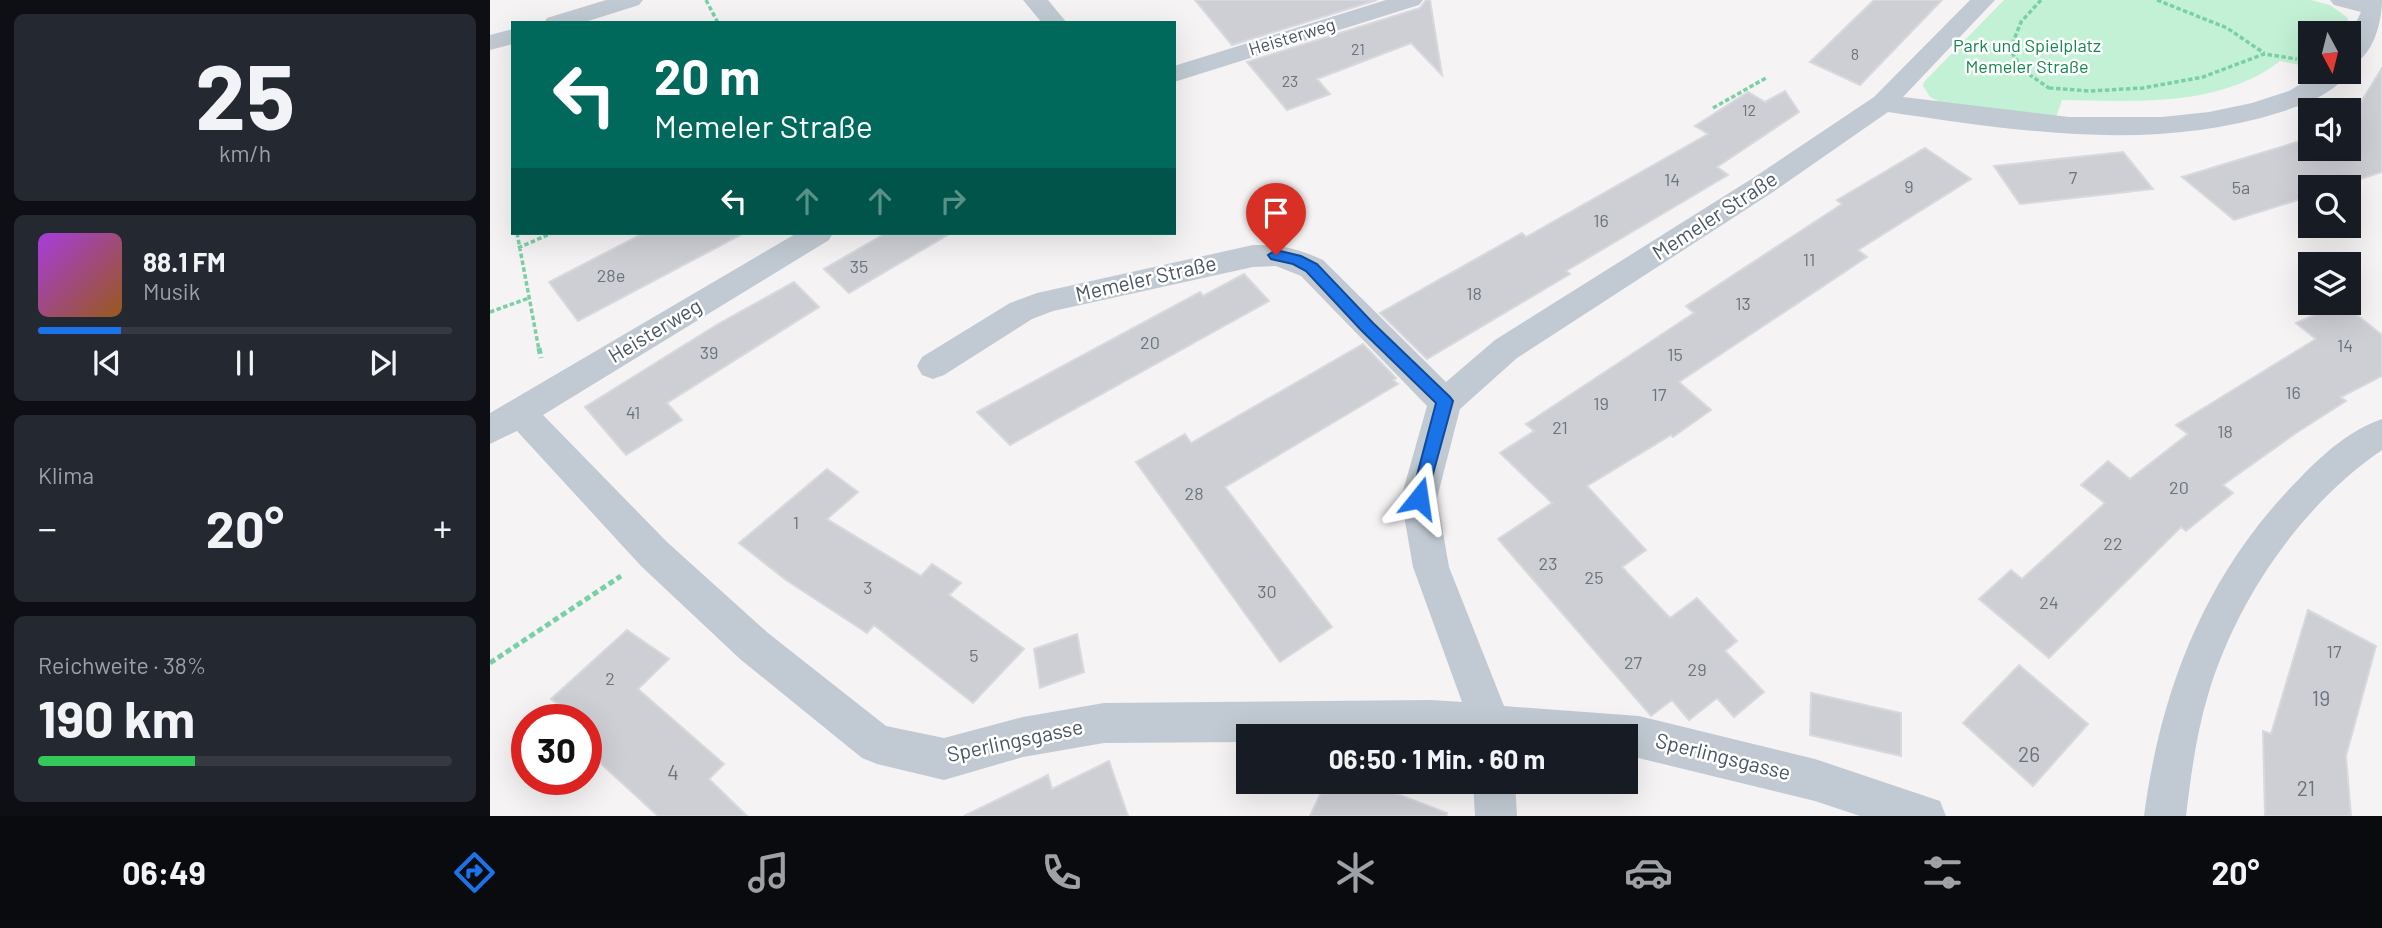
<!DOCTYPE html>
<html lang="de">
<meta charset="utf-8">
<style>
:root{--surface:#171b24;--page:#242831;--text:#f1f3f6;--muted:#9ea1a6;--line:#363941;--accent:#1a73e8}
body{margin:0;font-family:Barlow,sans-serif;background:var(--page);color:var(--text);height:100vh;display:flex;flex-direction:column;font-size:26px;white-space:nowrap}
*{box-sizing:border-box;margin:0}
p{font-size:23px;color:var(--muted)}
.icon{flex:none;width:38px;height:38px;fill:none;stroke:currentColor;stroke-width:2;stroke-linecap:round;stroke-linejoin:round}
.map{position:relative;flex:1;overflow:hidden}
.details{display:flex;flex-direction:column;gap:14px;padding:14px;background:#0d0f14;width:490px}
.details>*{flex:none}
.top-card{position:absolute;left:21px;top:21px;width:665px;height:214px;border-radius:0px;box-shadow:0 7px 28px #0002;background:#00695c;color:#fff;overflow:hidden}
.needle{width:46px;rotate:173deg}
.buttons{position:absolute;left:1808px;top:21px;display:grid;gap:14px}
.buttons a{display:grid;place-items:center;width:63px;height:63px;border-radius:0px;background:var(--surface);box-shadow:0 7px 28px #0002;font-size:35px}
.speed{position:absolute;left:21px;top:704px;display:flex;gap:14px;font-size:35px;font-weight:700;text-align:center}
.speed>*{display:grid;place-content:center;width:91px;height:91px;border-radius:50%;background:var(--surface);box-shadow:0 7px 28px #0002;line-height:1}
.speed .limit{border:10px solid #d22;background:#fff;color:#111}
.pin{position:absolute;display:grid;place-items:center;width:60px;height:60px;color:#fff;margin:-72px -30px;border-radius:50% 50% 50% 0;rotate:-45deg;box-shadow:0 0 7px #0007}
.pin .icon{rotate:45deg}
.me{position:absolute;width:77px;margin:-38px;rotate:15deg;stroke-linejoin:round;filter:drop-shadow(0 0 5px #0008)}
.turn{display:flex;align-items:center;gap:24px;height:147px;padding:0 28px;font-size:32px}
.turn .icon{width:91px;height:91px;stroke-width:2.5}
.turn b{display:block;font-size:49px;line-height:60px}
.lanes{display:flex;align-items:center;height:66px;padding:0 28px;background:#0003;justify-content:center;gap:35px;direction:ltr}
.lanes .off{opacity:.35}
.big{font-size:52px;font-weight:700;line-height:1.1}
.details .tile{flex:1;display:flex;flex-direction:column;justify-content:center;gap:10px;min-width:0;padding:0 24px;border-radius:10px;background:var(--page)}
.details .dial{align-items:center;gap:0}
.dial b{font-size:91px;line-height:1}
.song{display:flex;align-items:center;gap:21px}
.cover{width:84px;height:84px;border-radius:10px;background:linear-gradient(135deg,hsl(280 70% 55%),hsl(30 70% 35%))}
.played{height:7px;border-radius:4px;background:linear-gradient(90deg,var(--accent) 20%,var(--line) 20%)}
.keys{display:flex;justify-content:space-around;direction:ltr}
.heat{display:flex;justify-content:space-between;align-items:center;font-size:38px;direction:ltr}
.charge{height:10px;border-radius:5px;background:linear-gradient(90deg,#34c759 38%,var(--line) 0)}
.trip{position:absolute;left:746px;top:724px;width:402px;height:70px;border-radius:0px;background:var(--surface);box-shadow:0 7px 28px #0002;font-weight:700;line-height:70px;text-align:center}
.menu{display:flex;height:112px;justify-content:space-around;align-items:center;background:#090b0e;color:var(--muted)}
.menu .icon{width:49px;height:49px}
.menu .selected{color:var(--accent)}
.menu b{font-size:32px;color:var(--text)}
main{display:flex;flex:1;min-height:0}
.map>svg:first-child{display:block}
.green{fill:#c3f1d5}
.building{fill:#cdcfd5;stroke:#d7d9de;stroke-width:2}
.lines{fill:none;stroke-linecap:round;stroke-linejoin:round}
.path-far1{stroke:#7ad0a6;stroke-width:3.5;stroke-dasharray:4.5 2.5;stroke-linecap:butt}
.path{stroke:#7ad0a6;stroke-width:5;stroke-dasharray:6 3.5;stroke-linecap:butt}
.street{fill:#c1cad2;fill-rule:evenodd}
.route{fill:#1a73e8;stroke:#114b97;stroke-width:2}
.labels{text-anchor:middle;stroke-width:5;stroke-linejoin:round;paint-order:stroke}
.far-number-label{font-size:16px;fill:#6b747e}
.far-street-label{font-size:18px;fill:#4a5661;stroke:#fff}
.far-park-label{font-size:18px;fill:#17864f;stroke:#fff}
.number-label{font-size:18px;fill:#6b747e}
.street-label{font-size:21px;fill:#4a5661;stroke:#fff}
.near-number-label{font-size:21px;fill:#6b747e}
</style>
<main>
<section class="details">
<div class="tile dial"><b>25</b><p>km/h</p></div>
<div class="tile">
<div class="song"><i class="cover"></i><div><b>88.1 FM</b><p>Musik</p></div></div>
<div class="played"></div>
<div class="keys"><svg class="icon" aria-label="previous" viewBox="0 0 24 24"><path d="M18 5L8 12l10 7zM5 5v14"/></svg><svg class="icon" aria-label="pause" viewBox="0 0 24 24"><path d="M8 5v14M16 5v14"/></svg><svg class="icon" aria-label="next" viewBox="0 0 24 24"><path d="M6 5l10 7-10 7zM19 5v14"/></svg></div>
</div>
<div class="tile"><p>Klima</p>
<div class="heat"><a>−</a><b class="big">20°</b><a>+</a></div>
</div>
<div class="tile"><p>Reichweite · 38%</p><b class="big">190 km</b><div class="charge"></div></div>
</section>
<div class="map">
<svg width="1892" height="816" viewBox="0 0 1892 816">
<rect width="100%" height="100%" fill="#f5f3f3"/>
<path class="green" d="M1514,0H1821L1840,5L1858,18L1856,33H1820V67L1790,61C1730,108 1643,101 1572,100L1566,117L1450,102L1440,97L1433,86L1434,82Z"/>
<path class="building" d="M705,0H887L742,45Z
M936,0H940L952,75L921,43L827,79L840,94L797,110L757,62L930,8Z
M1384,0H1452L1370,85L1320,62Z
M1892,68V172L1846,187H1820V196L1744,220L1692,177L1820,138V149H1858V123Z
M1295,91L1309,112L1227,167L1238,175L1076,271L1080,274L937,359L890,313L1032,233L1036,237L1218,134L1205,126L1258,92L1275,102Z
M1435,148L1481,179L1368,250L1377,257L1189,382L1221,410L1183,437L1181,435L1097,486L1156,550L1132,567L1180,618L1207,598L1247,641L1235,651L1274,692L1244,717L1227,698L1199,720L1182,700L1161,716L1008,539L1062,503L1010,453L1044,431L1036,424L1204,313L1196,306L1352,204L1347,200Z
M1633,152L1663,189L1530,204L1504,166Z
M154,233H254L88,321L59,282Z
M396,233H461L359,293L334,269Z
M754,274L779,301L520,445L487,412L710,292L713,296Z
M304,282L329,307L177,403L192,420L136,455L95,407L228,324Z
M1852,303L1892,335V376L1851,397L1856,401L1806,433L1733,485L1743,493L1696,531L1691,527L1559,658L1489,599L1521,570L1532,579L1615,503L1591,485L1618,461L1640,479L1698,434L1686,425L1826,339L1806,323Z
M873,344L906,378L903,380L908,384L735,487L842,627L790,662L646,462L695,434L701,443Z
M337,469L368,492L337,519L431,576L442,564L471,583L459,595L534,649L483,703L384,625L377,633L296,580L249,543Z
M1818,610L1886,646L1856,756L1861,816H1775L1773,731L1781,734Z
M137,630L179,659L148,689L234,764L219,779L257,816H168L96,750V719H87L61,699Z
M587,634L594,672L550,688L544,649Z
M1529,665L1598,724L1543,786L1473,723Z
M1321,693L1411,713V756L1320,735Z
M619,761L638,816H474L558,775L562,789Z
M836,782H876L957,813L956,816H820Z"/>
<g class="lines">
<path class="path-far1" d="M216,0L228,23
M1551,0L1531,22L1520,50L1534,71L1559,88L1558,91
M1667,0L1737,28L1774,53
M1559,88L1600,91L1653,88L1713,77L1774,54L1807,59
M1223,108L1276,78
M27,233L49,350
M28,248L62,233
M0,312L39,298"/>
<path class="path" d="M49,348L51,358
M0,663L131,576"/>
<path class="street" d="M116,0H153L149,5L92,23H54L57,18Z
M533,0H558L577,23H552Z
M896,0H933L929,5L684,82V66Z
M1480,0H1505L1413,97L1579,117H1672L1719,112L1762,103L1799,91L1831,72H1859C1844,94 1815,104 1791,112C1662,153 1528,131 1398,112L1283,192L1027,358L970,409L947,498L959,567L1014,706L1149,716L1325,759L1450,801L1456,816H1370L1325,801L1136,755V737H758V742L614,743L533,757L454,780L387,764L372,758L250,659L151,566L27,431L0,444V413L307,233H343L339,240L53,415L177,542L278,633L396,726L454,738L533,717L614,703L941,700L972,702L923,567L911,498L937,406L811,276L786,266L763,267L563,311L542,319L454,375L443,379L432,375L427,366L432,357L520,303L547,293L763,245C789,244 809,249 833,260L956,382L1005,340L1263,178L1384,97Z
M1840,0H1892C1892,22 1883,59 1858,66V39L1871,12L1844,5Z
M23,29V44L0,50V35Z
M1892,419V450C1810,506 1746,601 1718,695C1706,735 1701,775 1696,816H1654C1671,687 1717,571 1810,478C1833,454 1860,430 1892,419Z
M983,782H1025L1027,816H985Z"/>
</g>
<path class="route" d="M786,250L811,256L827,264L883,323L960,397L963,401L935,503L929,505L923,503L921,498L946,403L872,331L816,271L803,264L781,259L778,255Z"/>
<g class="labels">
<g class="far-number-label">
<text x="868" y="55">21</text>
<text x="1365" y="60">8</text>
<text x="800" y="87">23</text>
<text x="1259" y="116">12</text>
</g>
<g class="far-street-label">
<text transform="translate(802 37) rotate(-17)" y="6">Heisterweg</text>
</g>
<g class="far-park-label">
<text x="1537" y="52">Park und Spielplatz<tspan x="1537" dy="21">Memeler Straße</tspan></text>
</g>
<g class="number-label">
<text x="1583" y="184">7</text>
<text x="1182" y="186">14</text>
<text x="1419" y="193">9</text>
<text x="1751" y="194">5a</text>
<text x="1111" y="227">16</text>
<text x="1319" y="266">11</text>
<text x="369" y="273">35</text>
<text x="121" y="282">28e</text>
<text x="984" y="300">18</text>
<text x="1253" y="310">13</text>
<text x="660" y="349">20</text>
<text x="1855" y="352">14</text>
<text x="219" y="359">39</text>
<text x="1185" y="361">15</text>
<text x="1803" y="399">16</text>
<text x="1169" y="401">17</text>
<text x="1111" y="410">19</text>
<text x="143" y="419">41</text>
<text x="1070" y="434">21</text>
<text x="1735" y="438">18</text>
<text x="1689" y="494">20</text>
<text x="704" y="500">28</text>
<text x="306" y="529">1</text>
<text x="1623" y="550">22</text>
<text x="1058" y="570">23</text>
<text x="1104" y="584">25</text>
<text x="378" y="594">3</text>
<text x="777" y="598">30</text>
<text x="1559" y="609">24</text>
<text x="1844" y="658">17</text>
<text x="484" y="662">5</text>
<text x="1143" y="669">27</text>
<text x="1207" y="676">29</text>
<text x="120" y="685">2</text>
</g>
<g class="street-label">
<text transform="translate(1225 216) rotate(-33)" y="7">Memeler Straße</text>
<text transform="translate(656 279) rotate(-13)" y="7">Memeler Straße</text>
<text transform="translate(165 331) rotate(-31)" y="7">Heisterweg</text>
<text transform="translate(525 741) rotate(-12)" y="7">Sperlingsgasse</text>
<text transform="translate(1233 757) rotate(14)" y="7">Sperlingsgasse</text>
</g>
<g class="near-number-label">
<text x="1831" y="706">19</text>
<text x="1539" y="762">26</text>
<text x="183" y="780">4</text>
<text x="1816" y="796">21</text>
</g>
</g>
</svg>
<div class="buttons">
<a><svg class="needle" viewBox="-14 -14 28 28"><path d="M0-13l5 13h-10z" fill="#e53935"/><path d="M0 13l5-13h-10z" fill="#9ea1a6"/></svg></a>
<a><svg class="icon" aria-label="sound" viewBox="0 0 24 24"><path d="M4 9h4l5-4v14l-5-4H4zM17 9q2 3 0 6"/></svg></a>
<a><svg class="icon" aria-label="search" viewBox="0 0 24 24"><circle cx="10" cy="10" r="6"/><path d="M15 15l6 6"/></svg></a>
<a><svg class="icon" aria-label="layers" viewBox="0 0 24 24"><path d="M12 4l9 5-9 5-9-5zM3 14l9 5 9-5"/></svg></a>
</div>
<div class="speed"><div class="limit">30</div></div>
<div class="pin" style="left:786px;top:255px;background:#d93025"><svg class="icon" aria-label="arrive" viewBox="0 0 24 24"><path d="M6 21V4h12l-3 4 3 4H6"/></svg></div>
<svg class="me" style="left:929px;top:498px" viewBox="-20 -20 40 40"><path d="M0-17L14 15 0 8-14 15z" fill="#1a73e8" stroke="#fff" stroke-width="4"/></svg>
<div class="trip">06:50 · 1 Min. · 60 m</div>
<div class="top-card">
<div class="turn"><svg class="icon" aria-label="left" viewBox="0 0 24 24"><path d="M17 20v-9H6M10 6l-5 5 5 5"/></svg><div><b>20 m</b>Memeler Straße</div></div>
<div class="lanes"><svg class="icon" aria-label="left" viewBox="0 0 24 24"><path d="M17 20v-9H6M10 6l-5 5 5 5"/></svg><svg class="icon off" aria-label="ahead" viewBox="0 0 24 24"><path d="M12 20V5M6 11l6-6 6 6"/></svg><svg class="icon off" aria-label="ahead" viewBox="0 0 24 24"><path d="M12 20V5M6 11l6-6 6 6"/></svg><svg class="icon off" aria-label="right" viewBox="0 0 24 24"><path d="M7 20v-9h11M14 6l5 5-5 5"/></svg></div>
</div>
</div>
</main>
<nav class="menu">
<b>06:49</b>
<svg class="icon selected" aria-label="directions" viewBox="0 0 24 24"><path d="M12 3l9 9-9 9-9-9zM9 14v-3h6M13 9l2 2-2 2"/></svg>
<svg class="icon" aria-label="music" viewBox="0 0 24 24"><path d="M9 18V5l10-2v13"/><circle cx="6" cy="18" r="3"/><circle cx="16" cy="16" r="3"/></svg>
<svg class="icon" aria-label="phone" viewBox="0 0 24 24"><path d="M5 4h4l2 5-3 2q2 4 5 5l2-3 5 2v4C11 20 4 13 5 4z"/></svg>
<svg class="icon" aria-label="climate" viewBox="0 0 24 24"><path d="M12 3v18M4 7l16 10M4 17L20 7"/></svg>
<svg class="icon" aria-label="car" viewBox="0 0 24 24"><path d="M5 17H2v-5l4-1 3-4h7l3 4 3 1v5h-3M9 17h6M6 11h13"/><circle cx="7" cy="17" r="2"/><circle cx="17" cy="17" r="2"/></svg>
<svg class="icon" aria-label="filters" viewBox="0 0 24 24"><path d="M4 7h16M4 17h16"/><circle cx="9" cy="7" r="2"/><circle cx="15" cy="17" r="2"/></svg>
<b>20°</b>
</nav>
